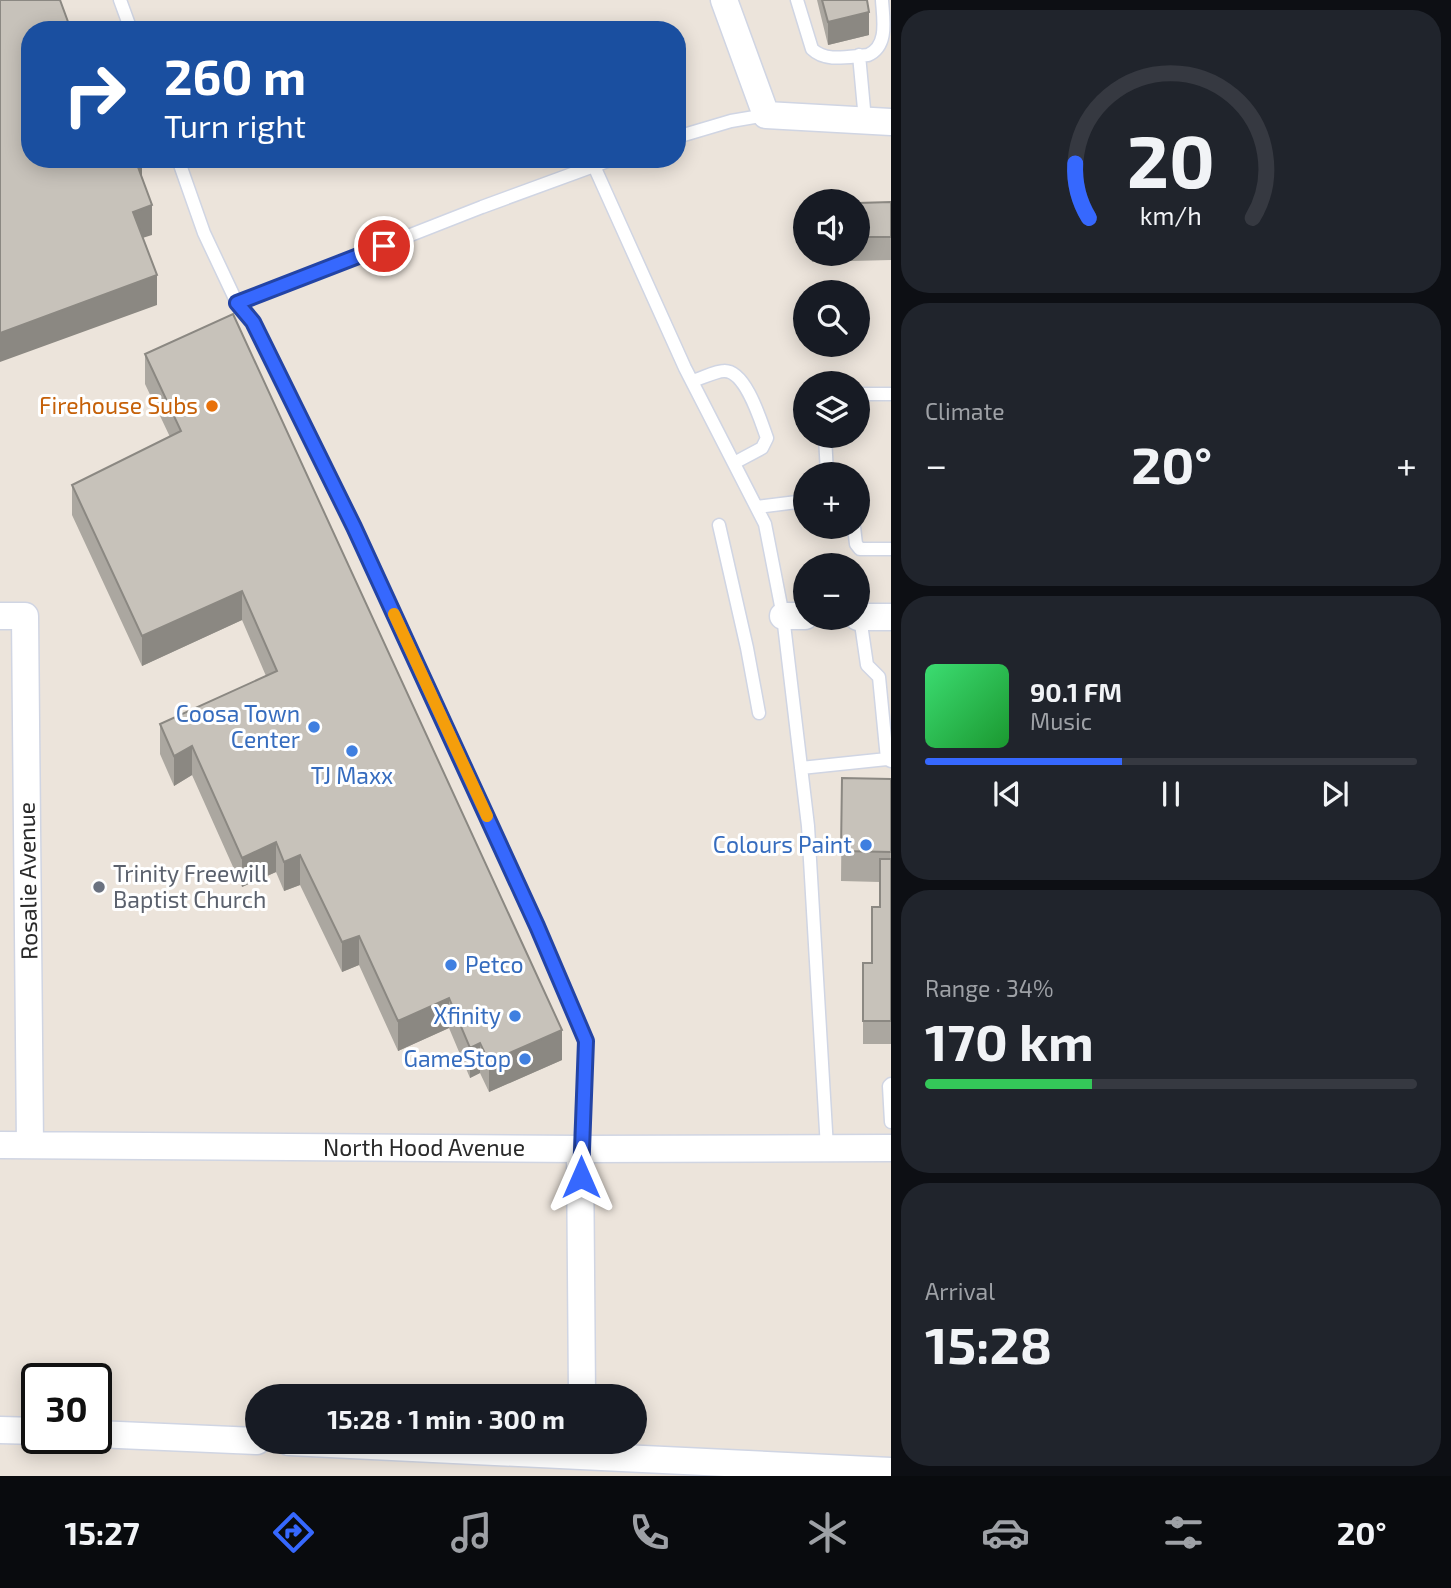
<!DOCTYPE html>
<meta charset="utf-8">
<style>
:root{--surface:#171b24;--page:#20242c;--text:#f1f3f6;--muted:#9ea1a6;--line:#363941;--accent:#3668fe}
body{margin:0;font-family:"Exo 2",sans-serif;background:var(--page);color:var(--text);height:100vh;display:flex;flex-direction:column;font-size:26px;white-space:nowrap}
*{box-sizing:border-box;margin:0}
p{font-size:23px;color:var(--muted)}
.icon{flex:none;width:38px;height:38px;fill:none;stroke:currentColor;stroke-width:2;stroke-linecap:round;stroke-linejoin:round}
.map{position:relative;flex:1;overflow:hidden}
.details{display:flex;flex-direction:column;gap:10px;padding:10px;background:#0d0f14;width:560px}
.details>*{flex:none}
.guide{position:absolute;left:21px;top:21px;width:665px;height:147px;border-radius:28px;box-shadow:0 4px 18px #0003;background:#1a4fa0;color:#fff;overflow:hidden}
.buttons{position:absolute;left:793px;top:189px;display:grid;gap:14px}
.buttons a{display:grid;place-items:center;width:77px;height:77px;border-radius:50%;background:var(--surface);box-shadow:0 4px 18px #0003;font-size:35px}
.speed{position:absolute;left:21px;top:1363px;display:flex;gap:14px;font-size:35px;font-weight:700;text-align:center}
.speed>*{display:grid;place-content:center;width:91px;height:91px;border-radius:50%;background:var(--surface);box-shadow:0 4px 18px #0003;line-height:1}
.speed .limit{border:4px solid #111;border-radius:10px;background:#fff;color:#111}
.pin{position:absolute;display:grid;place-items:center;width:60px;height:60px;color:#fff;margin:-30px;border:4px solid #fff;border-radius:50%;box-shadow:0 2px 7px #0007}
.me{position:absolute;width:77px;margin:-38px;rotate:0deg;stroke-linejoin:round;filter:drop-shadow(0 0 5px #0008)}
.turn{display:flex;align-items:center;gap:24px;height:147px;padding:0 28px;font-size:32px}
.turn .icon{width:91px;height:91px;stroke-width:2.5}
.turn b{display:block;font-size:49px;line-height:60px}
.big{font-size:52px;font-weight:700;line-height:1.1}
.details .tile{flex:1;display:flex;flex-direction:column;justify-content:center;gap:10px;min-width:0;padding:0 24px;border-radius:28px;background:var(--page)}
.details .dial{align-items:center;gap:0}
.dial svg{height:182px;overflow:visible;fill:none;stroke:var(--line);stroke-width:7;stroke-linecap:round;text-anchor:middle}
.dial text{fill:var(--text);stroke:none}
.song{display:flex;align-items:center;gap:21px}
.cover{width:84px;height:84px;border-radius:10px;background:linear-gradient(135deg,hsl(140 70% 55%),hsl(130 70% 35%))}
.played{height:7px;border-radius:4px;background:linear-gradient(90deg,var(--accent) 40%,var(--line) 40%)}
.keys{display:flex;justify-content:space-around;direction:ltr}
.heat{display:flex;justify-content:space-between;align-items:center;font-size:38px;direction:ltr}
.charge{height:10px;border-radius:5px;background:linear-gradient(90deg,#34c759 34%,var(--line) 0)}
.trip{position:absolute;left:245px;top:1384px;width:402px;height:70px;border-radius:35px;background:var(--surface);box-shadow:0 4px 18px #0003;font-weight:700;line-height:70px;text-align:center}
.tab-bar{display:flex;height:112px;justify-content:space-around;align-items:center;background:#090b0e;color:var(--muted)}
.tab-bar .icon{width:49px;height:49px}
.tab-bar .active{color:var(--accent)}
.tab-bar b{font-size:32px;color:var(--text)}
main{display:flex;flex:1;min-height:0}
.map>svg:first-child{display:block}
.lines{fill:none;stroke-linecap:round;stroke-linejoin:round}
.lane-casing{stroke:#d0d5e3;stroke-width:15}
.street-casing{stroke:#d0d5e3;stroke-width:29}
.lane{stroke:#fff;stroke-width:12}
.street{stroke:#fff;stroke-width:26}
.wall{fill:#aba7a0}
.shaded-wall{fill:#8b8882}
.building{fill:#c7c2ba;stroke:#8b8882;stroke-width:2}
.route-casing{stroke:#2344a5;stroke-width:18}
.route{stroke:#3668fe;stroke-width:12}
.slow{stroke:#f59e0b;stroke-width:12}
.food-dot{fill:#e8710a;stroke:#fff;stroke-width:2.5}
.shop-dot{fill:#3f7fe0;stroke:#fff;stroke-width:2.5}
.worship-dot{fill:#6b7280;stroke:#fff;stroke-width:2.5}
.labels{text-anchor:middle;stroke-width:6;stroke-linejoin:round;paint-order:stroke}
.food-label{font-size:23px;fill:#c56008;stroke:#fff;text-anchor:end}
.shop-label{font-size:23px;fill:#366cbe;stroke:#fff;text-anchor:end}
.worship-label{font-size:23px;fill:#5b616d;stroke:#fff;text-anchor:start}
.street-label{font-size:23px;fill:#2a2a2a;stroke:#fff}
</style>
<main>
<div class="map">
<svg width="891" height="1476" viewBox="0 0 891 1476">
<rect width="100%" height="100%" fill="#ece4db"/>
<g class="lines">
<g class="lane-casing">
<path id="lane" d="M120,0L131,30
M797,0L812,49C826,63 850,56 868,55C889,46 883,18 882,0
M859,55L865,120
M677,137L731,121L766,115
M178,159L204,233L237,303L482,207L613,159
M594,166L685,368L765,524L783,616L808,826L827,1148
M237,303L253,322L354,527L537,926L586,1041L580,1149
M692,381C700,379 716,371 724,371C746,370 761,422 767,438L762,448L734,463
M858,394H891
M825,436L827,474
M757,507L805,501
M719,525L747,648L759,713
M854,527L856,544L860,549H891
M860,617L867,665L879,677L887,759
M801,768L887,759L891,761
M891,1084L889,1086L891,1122"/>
</g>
<g class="street-casing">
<path id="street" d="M724,0L766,115L891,122
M0,616H25L30,1145
M783,616H805
M858,617H891
M0,1145L580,1149L891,1148
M580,1149L582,1396
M0,1430L37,1431
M96,1434L257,1441
M289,1442L891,1471"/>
</g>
<use href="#lane" class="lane"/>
<use href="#street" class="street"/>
</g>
<path class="wall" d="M817,0H867L869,35L828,45Z
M891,202V260L812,262L811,254H858V203Z
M145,354L562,1060L489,1092L480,1073L470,1078L449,1028L398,1051L359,965L342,972L300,885L284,891L276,872L242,887L192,775L174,786L160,754V724L266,676L242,620L142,666L72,515V485L170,437L145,384Z
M842,778L891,779V1044H863V963H872L880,907V882L841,881Z"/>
<path class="shaded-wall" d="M869,12V35L828,45V22Z
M142,165V195L138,167Z
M152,205V235L133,241V212Z
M157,275V305L0,362V333Z
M242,591V620L142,666V636Z
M192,746V775L174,786V756Z
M276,842V872L242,887V858Z
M300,855V885L284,891V862Z
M359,936V965L342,972V942Z
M449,998V1028L398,1051V1021Z
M562,1030V1060L489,1092V1062Z
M480,1043V1073L470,1078V1048Z"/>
<path class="building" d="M0,0H60L71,30H30V159H140L142,165L138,167L152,205L133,212L157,275L0,333Z
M822,0H867L869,12L828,22Z
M891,202V237H858V203Z
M233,314L562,1030L489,1062L480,1043L470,1048L449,998L398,1021L359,936L342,942L300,855L284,862L276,842L242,858L192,746L174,756L160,724L277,671L242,591L142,636L72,485L181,431L145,354Z
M842,778L891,779V852L841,851Z
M880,859H891V1021H863V963H872V907H880Z"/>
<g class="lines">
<g class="route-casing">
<path id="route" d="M384,246L237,303L253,322L354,527L537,926L586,1041L581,1177"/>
</g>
<use href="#route" class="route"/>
<path class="slow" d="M394,614L487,816"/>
</g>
<circle class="food-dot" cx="212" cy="406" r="7"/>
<g class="shop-dot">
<circle cx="314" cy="727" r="7"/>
<circle cx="352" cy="751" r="7"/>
<circle cx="866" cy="845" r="7"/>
<circle cx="451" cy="965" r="7"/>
<circle cx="515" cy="1016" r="7"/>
<circle cx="525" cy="1059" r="7"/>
</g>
<circle class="worship-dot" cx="99" cy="887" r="7"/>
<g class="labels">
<g class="food-label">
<text x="198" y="414">Firehouse Subs</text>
</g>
<g class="shop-label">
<text x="300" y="722">Coosa Town<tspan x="300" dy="26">Center</tspan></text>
<text x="352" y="784" text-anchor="middle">TJ Maxx</text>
<text x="852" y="853">Colours Paint</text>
<text x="465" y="973" text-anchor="start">Petco</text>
<text x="501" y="1024">Xfinity</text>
<text x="511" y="1067">GameStop</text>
</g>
<g class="worship-label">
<text x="113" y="882">Trinity Freewill<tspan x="113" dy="26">Baptist Church</tspan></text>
</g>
<g class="street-label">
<text transform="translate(28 881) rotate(-91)" y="8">Rosalie Avenue</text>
<text x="424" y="1156">North Hood Avenue</text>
</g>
</g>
</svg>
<div class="buttons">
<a><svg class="icon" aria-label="sound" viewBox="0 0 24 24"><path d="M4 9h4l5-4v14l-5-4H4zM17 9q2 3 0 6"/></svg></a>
<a><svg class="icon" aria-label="search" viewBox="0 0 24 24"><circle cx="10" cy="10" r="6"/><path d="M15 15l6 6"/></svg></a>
<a><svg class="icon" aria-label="layers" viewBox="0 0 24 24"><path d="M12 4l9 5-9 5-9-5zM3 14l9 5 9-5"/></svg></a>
<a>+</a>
<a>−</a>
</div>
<div class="speed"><div class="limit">30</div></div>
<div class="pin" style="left:384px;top:246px;background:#d93025"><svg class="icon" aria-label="arrive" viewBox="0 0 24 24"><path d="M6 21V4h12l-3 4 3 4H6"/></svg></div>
<svg class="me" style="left:581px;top:1177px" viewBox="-20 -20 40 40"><path d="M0-17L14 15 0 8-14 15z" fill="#3668fe" stroke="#fff" stroke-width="4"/></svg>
<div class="trip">15:28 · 1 min · 300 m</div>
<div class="guide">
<div class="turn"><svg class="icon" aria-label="right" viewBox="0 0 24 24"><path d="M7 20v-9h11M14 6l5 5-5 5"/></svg><div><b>260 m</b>Turn right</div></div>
</div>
</div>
<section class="details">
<div class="tile dial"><svg viewBox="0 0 100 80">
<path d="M14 69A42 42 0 1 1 86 69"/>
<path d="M14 69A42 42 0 0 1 8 45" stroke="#3668fe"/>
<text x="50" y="56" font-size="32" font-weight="700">20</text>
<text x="50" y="72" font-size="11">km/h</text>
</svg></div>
<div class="tile"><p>Climate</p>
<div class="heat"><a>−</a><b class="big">20°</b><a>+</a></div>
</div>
<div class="tile">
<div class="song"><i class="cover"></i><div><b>90.1 FM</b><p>Music</p></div></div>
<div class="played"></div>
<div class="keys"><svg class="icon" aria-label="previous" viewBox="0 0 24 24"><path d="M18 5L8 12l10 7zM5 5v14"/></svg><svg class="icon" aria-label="pause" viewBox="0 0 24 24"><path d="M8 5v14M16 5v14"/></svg><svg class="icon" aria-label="next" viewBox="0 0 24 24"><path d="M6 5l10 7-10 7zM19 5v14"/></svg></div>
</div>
<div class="tile"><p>Range · 34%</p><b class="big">170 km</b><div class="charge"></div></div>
<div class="tile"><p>Arrival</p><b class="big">15:28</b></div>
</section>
</main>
<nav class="tab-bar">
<b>15:27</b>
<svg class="icon active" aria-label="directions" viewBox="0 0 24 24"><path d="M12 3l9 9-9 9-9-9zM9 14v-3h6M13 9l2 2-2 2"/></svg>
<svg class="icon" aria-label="music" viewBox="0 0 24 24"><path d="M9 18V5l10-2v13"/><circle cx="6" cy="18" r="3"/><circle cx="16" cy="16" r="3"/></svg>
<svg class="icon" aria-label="phone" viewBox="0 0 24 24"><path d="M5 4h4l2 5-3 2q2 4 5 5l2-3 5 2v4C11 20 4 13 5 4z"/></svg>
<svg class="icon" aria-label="climate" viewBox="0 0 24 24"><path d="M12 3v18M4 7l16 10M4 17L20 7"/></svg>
<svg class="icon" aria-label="car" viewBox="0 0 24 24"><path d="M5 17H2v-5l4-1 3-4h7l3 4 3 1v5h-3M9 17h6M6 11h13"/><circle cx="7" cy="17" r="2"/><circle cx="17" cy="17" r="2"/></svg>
<svg class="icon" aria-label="filters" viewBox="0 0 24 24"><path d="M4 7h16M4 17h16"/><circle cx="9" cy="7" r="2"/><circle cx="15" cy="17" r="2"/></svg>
<b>20°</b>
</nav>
